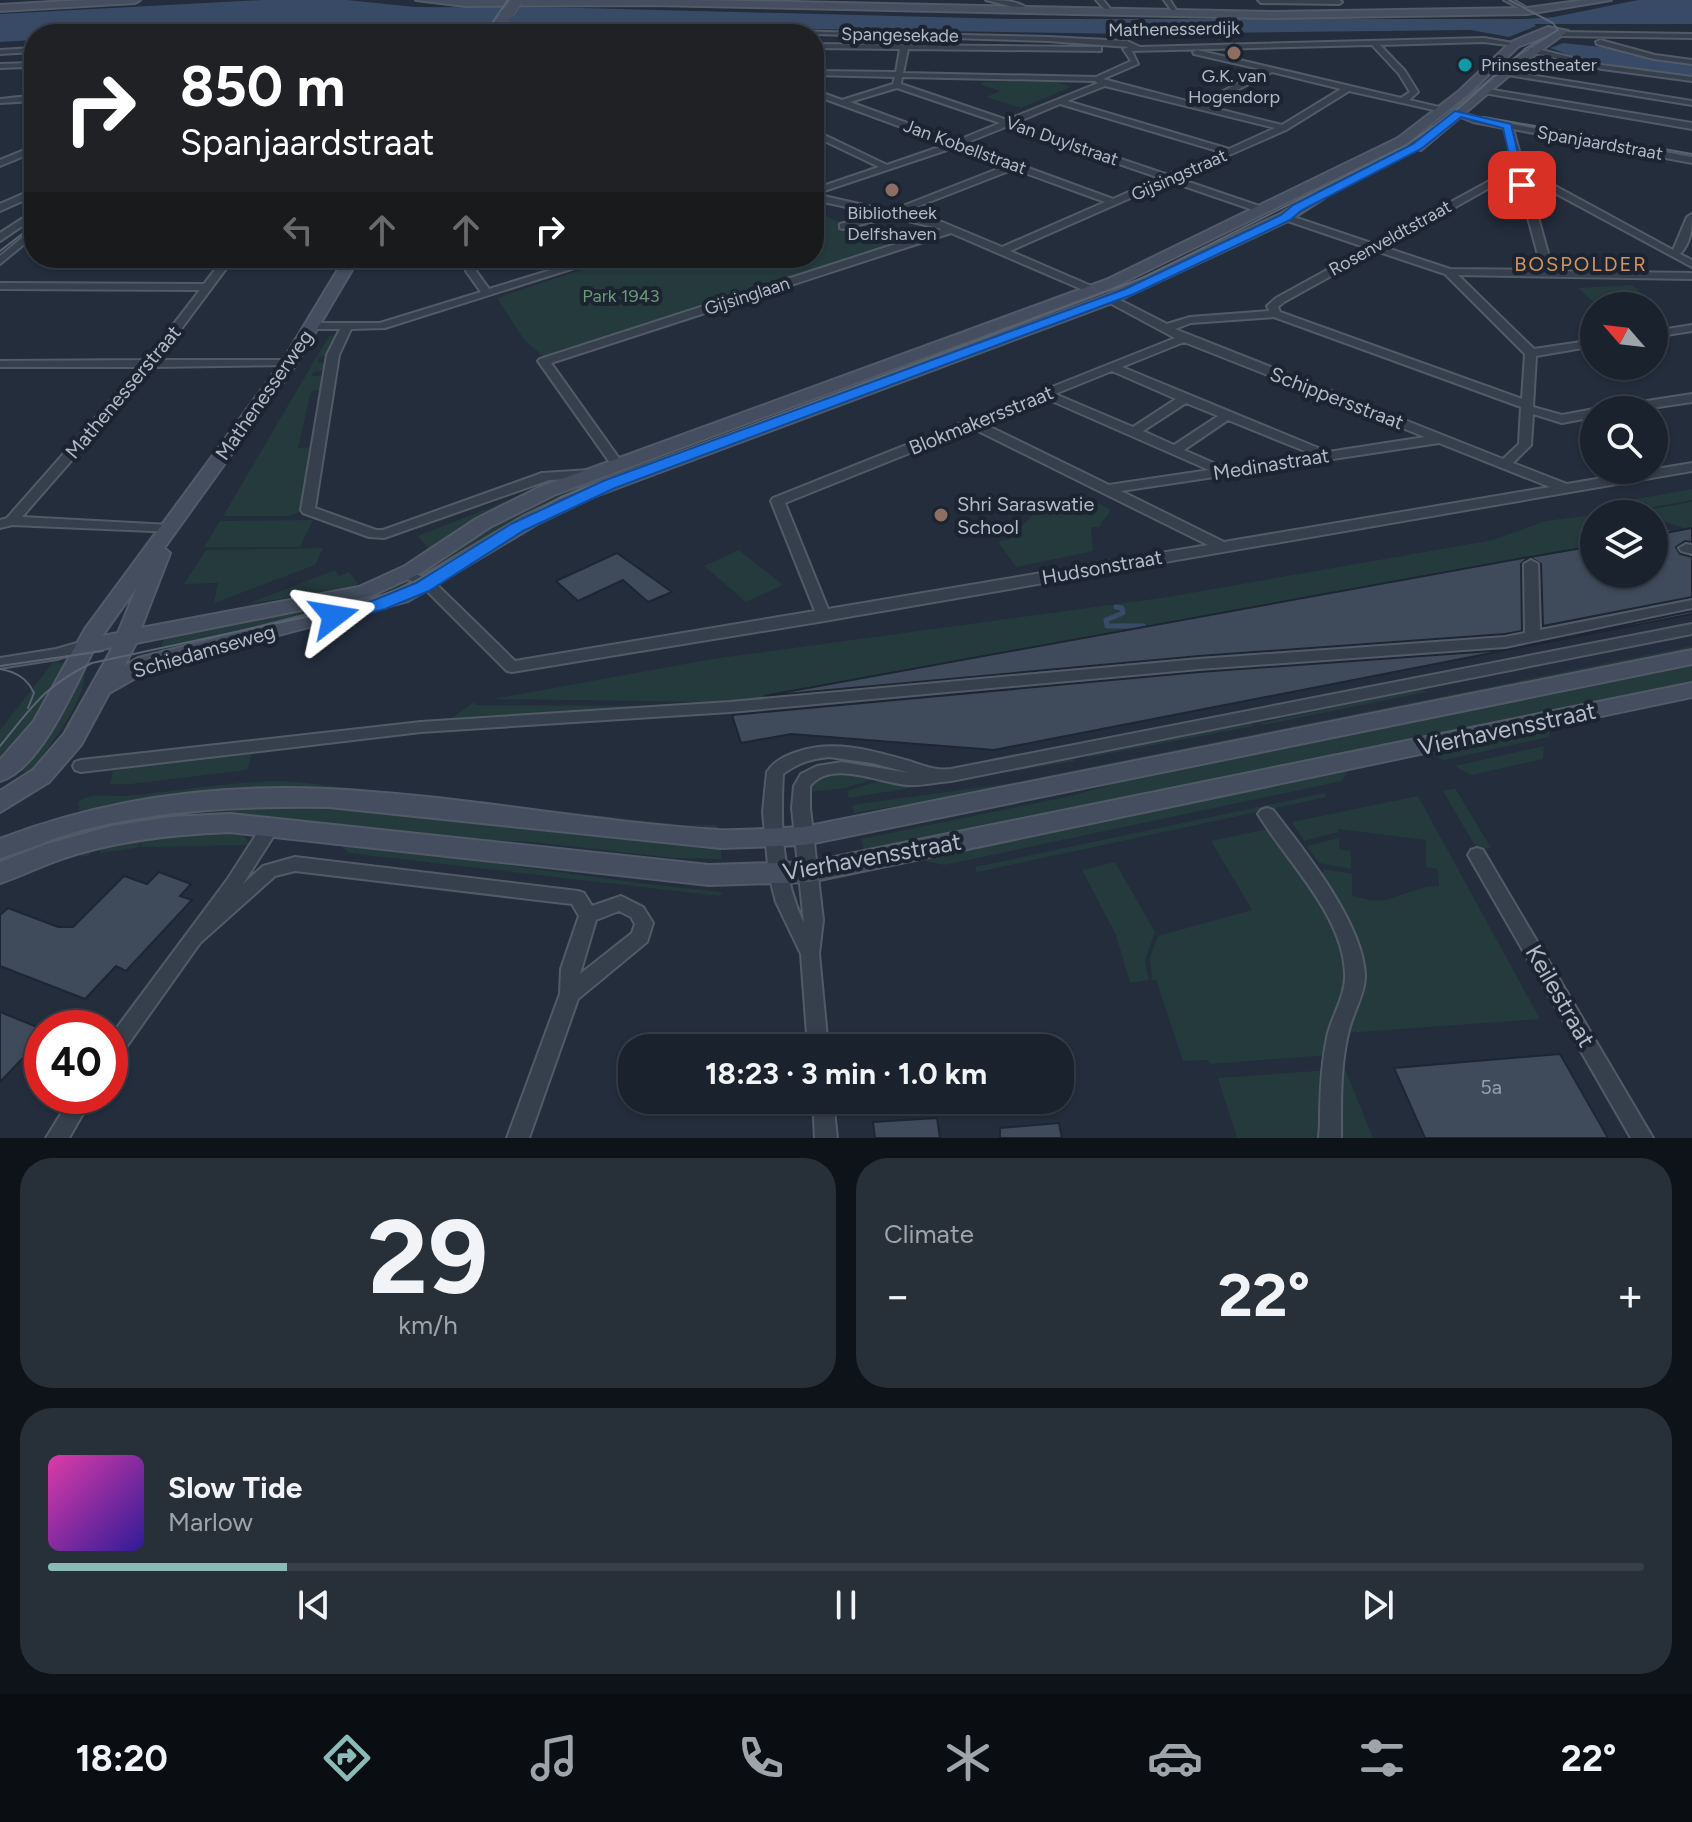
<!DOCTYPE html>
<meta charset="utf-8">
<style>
:root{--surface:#1a222d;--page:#272f39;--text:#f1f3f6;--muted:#9fa4aa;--line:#383f49;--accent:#8bbbb9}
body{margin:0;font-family:Figtree,sans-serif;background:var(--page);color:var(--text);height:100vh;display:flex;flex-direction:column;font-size:30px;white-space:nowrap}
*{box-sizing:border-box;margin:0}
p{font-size:26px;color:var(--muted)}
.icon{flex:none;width:44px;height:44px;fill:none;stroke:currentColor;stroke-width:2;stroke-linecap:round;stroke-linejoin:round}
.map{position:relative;height:1138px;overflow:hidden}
.details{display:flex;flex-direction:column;gap:20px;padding:20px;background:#0e1319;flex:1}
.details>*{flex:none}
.guide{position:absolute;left:24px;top:24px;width:800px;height:244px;border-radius:32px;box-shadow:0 2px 6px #0004,0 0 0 2px var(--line);background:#202124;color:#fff;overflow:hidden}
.needle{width:52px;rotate:298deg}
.buttons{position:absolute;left:1580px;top:292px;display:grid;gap:16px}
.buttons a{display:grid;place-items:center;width:88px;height:88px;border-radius:50%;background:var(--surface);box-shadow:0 2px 6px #0004,0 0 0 2px var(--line);font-size:40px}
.speed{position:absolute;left:24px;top:1010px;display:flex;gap:16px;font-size:40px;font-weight:700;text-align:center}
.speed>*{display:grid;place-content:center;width:104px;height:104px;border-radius:50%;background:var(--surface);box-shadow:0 2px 6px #0004,0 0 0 2px var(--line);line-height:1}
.speed .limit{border:12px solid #d22;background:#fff;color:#111}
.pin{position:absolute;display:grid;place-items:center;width:68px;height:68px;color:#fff;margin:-34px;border-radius:16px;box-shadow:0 4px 12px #0006}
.me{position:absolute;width:88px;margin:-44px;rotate:76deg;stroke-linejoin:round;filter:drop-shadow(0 0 6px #0008)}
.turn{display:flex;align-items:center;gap:28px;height:168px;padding:0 24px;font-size:36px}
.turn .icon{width:104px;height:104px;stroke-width:2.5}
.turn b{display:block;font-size:56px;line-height:68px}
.lanes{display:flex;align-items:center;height:76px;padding:0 24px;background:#0003;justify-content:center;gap:40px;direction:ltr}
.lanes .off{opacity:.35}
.big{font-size:60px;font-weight:700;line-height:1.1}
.details .widget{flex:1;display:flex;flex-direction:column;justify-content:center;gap:12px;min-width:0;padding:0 28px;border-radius:32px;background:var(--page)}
.details .dial{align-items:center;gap:0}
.dial b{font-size:104px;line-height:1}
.song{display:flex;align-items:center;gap:24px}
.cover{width:96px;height:96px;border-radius:12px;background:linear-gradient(135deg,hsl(320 70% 55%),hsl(250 70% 35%))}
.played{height:8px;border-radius:4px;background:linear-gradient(90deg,var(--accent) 15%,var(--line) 15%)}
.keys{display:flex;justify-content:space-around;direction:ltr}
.heat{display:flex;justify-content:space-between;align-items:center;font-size:44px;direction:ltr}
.details .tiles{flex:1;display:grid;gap:20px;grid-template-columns:1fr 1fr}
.widget:last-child{grid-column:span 2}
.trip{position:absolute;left:618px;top:1034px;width:456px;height:80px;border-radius:32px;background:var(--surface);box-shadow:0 2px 6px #0004,0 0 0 2px var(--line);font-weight:700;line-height:80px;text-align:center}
.tab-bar{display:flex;height:128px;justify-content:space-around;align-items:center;background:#0a0e12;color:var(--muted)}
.tab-bar .icon{width:56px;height:56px}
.tab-bar .on{color:var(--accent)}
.tab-bar b{font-size:36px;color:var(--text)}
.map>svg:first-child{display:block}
.green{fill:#253a3d}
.water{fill:#384a65}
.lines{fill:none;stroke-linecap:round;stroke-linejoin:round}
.stream{stroke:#384a65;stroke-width:5}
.building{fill:#3f4b5b;stroke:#1e2633;stroke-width:2}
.street-casing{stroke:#525a67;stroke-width:4}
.secondary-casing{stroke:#525a67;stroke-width:4}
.street{fill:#363f4c;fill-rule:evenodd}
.secondary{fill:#444e5f;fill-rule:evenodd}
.tram{stroke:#586373;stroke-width:2}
.secondary-bridge-casing{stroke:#525a67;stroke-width:13;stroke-linecap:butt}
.secondary-bridge{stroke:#444e5f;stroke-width:11}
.route{fill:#1a73e8;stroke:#114b97;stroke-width:2}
.education-dot{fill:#8d6e63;stroke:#1c2431;stroke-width:3}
.culture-dot{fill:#0f9aa8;stroke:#1c2431;stroke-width:3}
.labels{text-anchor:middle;stroke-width:8;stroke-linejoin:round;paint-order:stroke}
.far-street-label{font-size:18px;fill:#b2bac7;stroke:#1c2431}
.far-poi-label{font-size:18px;fill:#b2bac7;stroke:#1c2431}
.far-park-label{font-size:18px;fill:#699975;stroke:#1c2431}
.far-quarter-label{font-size:20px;letter-spacing:2px;fill:#d49460;stroke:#1c2431}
.street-label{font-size:20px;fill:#b2bac7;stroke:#1c2431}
.poi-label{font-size:20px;fill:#b2bac7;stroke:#1c2431;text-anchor:start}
.near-number-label{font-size:20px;fill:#959eac}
.near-street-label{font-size:24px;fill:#b2bac7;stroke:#1c2431}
</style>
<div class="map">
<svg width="1692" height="1138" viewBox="0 0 1692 1138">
<rect width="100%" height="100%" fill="#232d3c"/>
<path class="green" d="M421,24L419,27L291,34L299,30L385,26L150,34L317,25Z
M985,82H1056L1072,87L1021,108L986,97L1000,91L980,84Z
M814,210L892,248L547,359L524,340L497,298L616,258H814Z
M1632,285L1649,299L1594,303L1578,288Z
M329,336H336L329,355L319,357L317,363L327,362L325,371L313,372L312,376H324L322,390L311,391L298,448L311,447L302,511L289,516H223Z
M593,475L604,484L449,567L436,561L482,528Z
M566,477L431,552L418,536Z
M1692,489V500L1631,511L1609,504Z
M1082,494L1111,510L1099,527H1091L1093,551L1016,567L998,542L1009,539L1041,507L1072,505Z
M1692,502V531L1654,518V514L1635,512Z
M1593,515L1594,574H1654L1692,564V601L1528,632L718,702L493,699L712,659L1168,597L1493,540L1545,521Z
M313,520L300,547H204L220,521Z
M323,548L315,565L214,603L218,583L184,584L206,550Z
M739,550L783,585L746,602L704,566Z
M335,570L339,576L349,572L358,583L354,587L247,604Z
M406,579L419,584L403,592L158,656L166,633L350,601L384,591Z
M1692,646V650L1013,787L854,813L852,805L1011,783Z
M53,662L67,663L34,726L0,762V730Z
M1692,663V682L865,854L861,839L1071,796L1155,772Z
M84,672C89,697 45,752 30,773L15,770Z
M1422,689L1426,692L1264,725L1261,723Z
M474,702L475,705L717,706L442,725Z
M1251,723L1254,726L1086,758L1088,756Z
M1549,726V737L1444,760L1428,752Z
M1544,746L1543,759L1471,775L1455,766Z
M254,747L247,770L131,784H110L113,771Z
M1073,759L1075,761L849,798L847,791L878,781L909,784L944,782Z
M1350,768L1342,781L944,865L915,859Z
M839,773L871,780L846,788L809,792C813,778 825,775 839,773Z
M287,781L685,825H717L718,830L318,789L215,791L131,802L80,813L78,802C89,792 111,797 126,796C180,791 232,781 287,781Z
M1455,788L1491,848L1477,849L1443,791Z
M1324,793L1327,797L977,872L975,867Z
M1418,796L1540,1019L1346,1033L1359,991L1315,875L1324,872L1323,869L1352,874V895C1392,911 1401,887 1439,886L1438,869L1426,867V840L1338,829V832L1304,841L1292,822Z
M302,802L721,846V859L674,858L532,842L447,838L239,815L190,816L118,825L78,834V827L128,815Z
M206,829C223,829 243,826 249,845L141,847L142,843L136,848L100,853L99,845L90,848V855L80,857L81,848L132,836Z
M1267,829C1294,857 1353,938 1348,978C1345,1003 1335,1030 1328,1055L1210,1064L1207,1060L1183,1061L1156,980H1152L1150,957L1158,936L1252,910L1211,841Z
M1339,838V849L1351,851V869L1319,863L1307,846Z
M336,842C465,858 593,879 722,892L720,896L349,853Z
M1115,862L1155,932L1145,961L1149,980L1130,983L1116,935L1082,870Z
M1345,1069L1373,1138H1237L1218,1078Z"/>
<path class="water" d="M262,0H347L415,7L582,8L1012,19H1524L1554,17L1638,0H1692V24H1534L1536,26L1509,37L1471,30L1131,34L411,23L150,34H34V40L0,42V14Z
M1563,43L1611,48L1639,56L1692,64V77L1583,60L1550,48Z"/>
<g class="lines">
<path class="stream" d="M1654,527L1672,534
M1116,607L1122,608L1123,613L1106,620L1107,626H1143"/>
</g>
<path class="building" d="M1692,528V542L1685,541L1676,547L1680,554L1692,557V597L1543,626L1541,564L1530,557L1594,546V574H1654V535Z
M617,553L672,592L648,602L623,580L578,601L556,581Z
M1529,557L1521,564L1522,631L1505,634L1199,656L764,696Z
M1692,611V614L994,750L791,734L741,743L732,715L1199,672L1505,650Z
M159,872L191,884L180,896L192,900L126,971L116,966L85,999L0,966V915L8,908L58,927H73L124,876L147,884Z
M0,1012L42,1029V1038L0,1082Z
M1560,1054L1608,1138H1425L1394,1068Z
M937,1118L940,1138H875L873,1122Z
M1059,1123L1062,1138H1000V1128Z"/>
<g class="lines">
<g class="street-casing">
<path id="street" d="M986,0C1000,0 1020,0 1030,11L1027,13L1021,9Z
M1096,0H1103L1113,12V14H1109Z
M1164,0H1170L1179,15H1175Z
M1258,0H1339L1342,2L1339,4L1261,3Z
M1504,0H1513L1525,7L1520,8Z
M568,26L1048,37L1127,41L1140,47L1484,38L1519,44L1515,46L1484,42L1380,45L1405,71L1418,92L1409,100L1443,108V112L1349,91L1286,130L1177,178L1265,208V212H1259L1169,181L1010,251L1096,288V292H1088L951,233L551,363L623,464L617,468L613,467L538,361L540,359L942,229L891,217L843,229L840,228V224L879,214L814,200V189L879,167L814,136V130L887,165L948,144L814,95V90L842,100L893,84L895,77L814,75V71L896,72L900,49L814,48V44L1098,47H1101V51L908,49L903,73L1096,77L1131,61L1123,49L1129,47L1048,41L814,34L568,31L321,34L325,32L446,27ZM1372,45L1399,74L1410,92L1401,98L1197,50L1193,52L1194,54L1264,70L1198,104L1103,79L1138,64L1132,51ZM1272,72L1341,89L1282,125L1206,106ZM902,77L1095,81L1098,83L1007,120L901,84ZM1105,86L1275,128L1229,149L1067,101ZM897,88L1000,123L956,141L850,102ZM1060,104L1221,152L1168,175L1015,123ZM1008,126L1160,178L1113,199L963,144ZM956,147L1005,166L890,211L815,194ZM1014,169L1105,202L1002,247L942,222L901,213Z
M1560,32L1692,34V38L1557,36L1556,34Z
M1600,40L1655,55L1692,60V64L1654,59L1597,44L1596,42Z
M34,48V52L0,54V50Z
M1533,48L1602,65L1692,77V81L1602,69L1530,52V48Z
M32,63L34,101L0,103V99L29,96L25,67L0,68V64Z
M1505,71L1692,101V105L1508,75H1505Z
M1487,89L1692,123V129L1484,93L1483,91Z
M1456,111L1478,118L1692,157V163L1513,129L1524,169L1673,250L1687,217L1692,214C1692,228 1691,243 1680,254L1692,260V267L1527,178L1553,271L1692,273V279L1458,275L1534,349L1594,340V346L1536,356L1533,407L1562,415L1594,409L1596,410H1594V417L1562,423L1533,414L1531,445L1513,463L1567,484L1692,463V471L824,621L512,672L507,671L423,587L398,574L405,570L433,581L515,661L815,611L771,501L773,498L1175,338L1106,301V297H1114L1167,324L1190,317L1269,311L1267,306L1276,298L1367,248L1282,219V215H1288L1374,244L1515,167L1504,128L1473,122L1456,115ZM1516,173L1542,270L1450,269L1384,247ZM1376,251L1445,274L1525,354L1522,399L1280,312L1278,307L1284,302ZM1274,317L1521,407L1519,444L1503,459L1175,329L1191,323ZM1184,342L1425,437L1328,452L1122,367ZM1112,371L1176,399L1133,427L1055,394ZM1045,398L1209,470L1109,485L982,423ZM1186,403L1218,416L1174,445L1143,431ZM1228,420L1312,454L1225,468L1184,450ZM972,428L1208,545L828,609L785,503ZM1439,443L1550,487L1224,542L1121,491Z
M34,146V152L0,166V160Z
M34,189V196L0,211V204Z
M34,211V218L0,241V233Z
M34,228V236L0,264V256Z
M224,258H234L158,360H289L295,363L293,365L153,367L22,517L170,525L175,526L177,529L175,532L12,525L0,528V520L7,518L140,367H0V361L146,360L200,290L0,289V283L204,284Z
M469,258H479L476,271L489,289L590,258H606L385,328L351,329L339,355L315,508L376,530H383L542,473L590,470L596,474L590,478L549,480L384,538L369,537L303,513L301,510L327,355L340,329H312L307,326L312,323H380L481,292L466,271Z
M1692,325V331L1654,337V331Z
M1692,394V402L1638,410H1609L1615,406Z
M1686,544L1692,545V554L1681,551L1679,548Z
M1531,560L1538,564L1540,630L1692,600V608L1505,647L1199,669L730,712L421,732L81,772L75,770L73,766L75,762L81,760L421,722L730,702L1199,659L1505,637L1525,633L1524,564Z
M1692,624V634L951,781C936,782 922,786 907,785C879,783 832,759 810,786V808L823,920L819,954L828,1048H808L801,954L776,902L769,875L763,812L767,772C774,761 785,756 797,752C834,739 873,751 909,761C924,766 936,771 951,769ZM829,757L872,763L910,773L842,762L817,766L801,774L794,786L792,808L804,923C782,877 780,825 783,774C798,763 810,759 829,757Z
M84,641L89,643L91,646L89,649L57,659L0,668V658L56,649Z
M1267,808L1273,810C1304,850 1363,923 1365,975C1365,995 1352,1014 1348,1034C1340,1068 1341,1104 1341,1138H1319L1320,1125C1320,1095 1321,1063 1328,1033C1333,1014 1346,995 1345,974C1344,916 1287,862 1258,814L1261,810Z
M271,820L277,821L280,826L243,884L263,866L295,857L578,891L584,893L592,906L621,896L643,907L653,923L647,942L578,999L529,1138H507L560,994L561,969L579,916L572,904L295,871L275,876L200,943L117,1060L110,1063V1037L227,880L265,821ZM619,911L631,917L635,924L632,933L580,974L596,920Z
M1477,848L1483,850L1653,1138H1631L1468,855L1471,850Z
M72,1096H93L69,1138H46Z
M813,1100H833L837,1138H815Z"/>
</g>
<g class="secondary-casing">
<path id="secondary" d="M85,0H140L135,3L0,11V5Z
M416,0H697L1272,12L1527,8L1585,0H1611L1527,14L1272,18L652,5L465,6Z
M1548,27L1568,31L1524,63L1421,150L1411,147L1516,58L1554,34L1519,46L1467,95L1406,144L1116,286L554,495L490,527L419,574L371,596L136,643L124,666L138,658L394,593L524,516L579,490L1105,296L1280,214L1312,195L1324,198L1290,220L1115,302L593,497L537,524L408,601L153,668L109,693L81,745L49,782L0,812V791L33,770L64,734L113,647L93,651C74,687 41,769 0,781V760L34,721L85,629L282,362L345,258H359L297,363L164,548L170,553L141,628L359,587L405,566L476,519L540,487L1106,280L1398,138L1459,91L1511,42ZM137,587L118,633L102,636Z
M483,28L488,31L486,34H476Z
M1692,650V664L804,845L721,848L329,807C246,806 163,809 82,830C54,837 28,850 0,858V839C104,799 215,784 327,789C458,795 588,822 719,830C747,831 776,828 804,827Z
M1692,683V697L810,882L709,885L230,832C174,834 118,840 64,858C42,865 22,876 0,883V862L47,844L112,826L170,817L230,814L709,865L810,862Z"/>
</g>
<use href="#street" class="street"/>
<use href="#secondary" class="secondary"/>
<path class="tram" d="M470,34L490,26L508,0
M1447,117H1484L1692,154
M0,251L34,225
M0,666L103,651
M0,669C16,672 27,678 34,693L28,708
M0,746C33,706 44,686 92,663L356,606L410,584L561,497L1145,277L1407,145L1461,106L1526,48L1558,30L1553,23L1509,0"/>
<g class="secondary-bridge-casing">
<path id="secondary-bridge" d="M508,13L517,0
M495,31L504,18"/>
</g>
<use href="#secondary-bridge" class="secondary-bridge"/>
</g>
<path class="route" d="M1455,111L1511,124L1526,188L1516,185L1503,128L1461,117L1421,149L1302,210L1290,220L1134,294L615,488L523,531L429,591L385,609L334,622L324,616L327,612L372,601L416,583L511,524L603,481L1125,289L1281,215L1293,205L1413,144Z"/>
<g class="education-dot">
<circle cx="1234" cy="53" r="8"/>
<circle cx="892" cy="190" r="8"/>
<circle cx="941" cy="515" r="8"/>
</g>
<circle class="culture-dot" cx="1465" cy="65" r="8"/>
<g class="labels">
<g class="far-street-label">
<text transform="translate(1174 29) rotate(-1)" y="6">Mathenesserdijk</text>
<text transform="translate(900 35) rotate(1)" y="6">Spangesekade</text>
<text transform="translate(1062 141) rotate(19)" y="6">Van Duylstraat</text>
<text transform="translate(1600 143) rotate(10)" y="6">Spanjaardstraat</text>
<text transform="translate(965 147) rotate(20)" y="6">Jan Kobellstraat</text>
<text transform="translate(1179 175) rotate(-24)" y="6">Gijsingstraat</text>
<text transform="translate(1390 238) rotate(-29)" y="6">Rosenveldtstraat</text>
<text transform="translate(747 296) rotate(-18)" y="6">Gijsinglaan</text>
</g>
<g class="far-poi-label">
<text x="1481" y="71" text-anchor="start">Prinsestheater</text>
<text x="1234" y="82">G.K. van<tspan x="1234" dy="21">Hogendorp</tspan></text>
<text x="892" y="219">Bibliotheek<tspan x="892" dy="21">Delfshaven</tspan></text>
</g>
<g class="far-park-label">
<text x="621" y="302">Park 1943</text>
</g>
<g class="far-quarter-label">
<text x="1581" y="271">BOSPOLDER</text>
</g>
<g class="street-label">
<text transform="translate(123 392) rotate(-50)" y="7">Mathenesserstraat</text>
<text transform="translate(264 395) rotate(-55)" y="7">Mathenesserweg</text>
<text transform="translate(1337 398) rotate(21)" y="7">Schippersstraat</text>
<text transform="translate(981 420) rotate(-22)" y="7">Blokmakersstraat</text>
<text transform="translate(1271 464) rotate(-9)" y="7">Medinastraat</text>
<text transform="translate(1102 567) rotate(-10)" y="7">Hudsonstraat</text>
<text transform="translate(204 651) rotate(-16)" y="7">Schiedamseweg</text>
</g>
<g class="poi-label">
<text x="957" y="511">Shri Saraswatie<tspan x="957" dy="23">School</tspan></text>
</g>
<g class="near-number-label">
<text x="1491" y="1094">5a</text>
</g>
<g class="near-street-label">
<text transform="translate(1507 729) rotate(-12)" y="8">Vierhavensstraat</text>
<text transform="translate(872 857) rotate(-10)" y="8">Vierhavensstraat</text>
<text transform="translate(1560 996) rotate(60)" y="8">Keilestraat</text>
</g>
</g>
</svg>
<div class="buttons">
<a><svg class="needle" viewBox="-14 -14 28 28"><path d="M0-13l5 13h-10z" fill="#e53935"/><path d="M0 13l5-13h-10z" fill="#9fa4aa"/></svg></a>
<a><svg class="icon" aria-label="search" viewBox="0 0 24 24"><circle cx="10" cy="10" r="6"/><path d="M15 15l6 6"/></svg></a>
<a><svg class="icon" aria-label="layers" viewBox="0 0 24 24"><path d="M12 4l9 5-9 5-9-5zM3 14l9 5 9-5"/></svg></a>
</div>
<div class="speed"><div class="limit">40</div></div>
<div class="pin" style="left:1522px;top:185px;background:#d93025"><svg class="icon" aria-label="arrive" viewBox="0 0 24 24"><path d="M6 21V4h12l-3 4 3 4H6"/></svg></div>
<svg class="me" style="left:334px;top:616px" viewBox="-20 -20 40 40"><path d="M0-17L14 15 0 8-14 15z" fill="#1a73e8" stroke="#fff" stroke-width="4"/></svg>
<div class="trip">18:23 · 3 min · 1.0 km</div>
<div class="guide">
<div class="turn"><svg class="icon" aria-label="right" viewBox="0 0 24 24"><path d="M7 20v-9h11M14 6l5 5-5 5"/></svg><div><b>850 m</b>Spanjaardstraat</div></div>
<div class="lanes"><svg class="icon off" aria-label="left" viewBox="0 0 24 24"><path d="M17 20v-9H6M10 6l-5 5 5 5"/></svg><svg class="icon off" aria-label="ahead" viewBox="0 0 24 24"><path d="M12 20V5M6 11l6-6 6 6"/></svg><svg class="icon off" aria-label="ahead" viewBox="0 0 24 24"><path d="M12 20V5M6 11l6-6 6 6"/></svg><svg class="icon" aria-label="right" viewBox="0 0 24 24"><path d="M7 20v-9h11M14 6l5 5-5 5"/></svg></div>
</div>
</div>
<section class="details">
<div class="tiles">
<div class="widget dial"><b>29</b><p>km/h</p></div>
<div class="widget"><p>Climate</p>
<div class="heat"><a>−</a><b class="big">22°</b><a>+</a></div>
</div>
<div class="widget">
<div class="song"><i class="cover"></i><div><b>Slow Tide</b><p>Marlow</p></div></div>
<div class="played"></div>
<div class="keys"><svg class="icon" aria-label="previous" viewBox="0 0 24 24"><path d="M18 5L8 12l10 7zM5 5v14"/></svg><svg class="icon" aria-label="pause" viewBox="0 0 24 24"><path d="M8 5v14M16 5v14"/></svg><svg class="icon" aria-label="next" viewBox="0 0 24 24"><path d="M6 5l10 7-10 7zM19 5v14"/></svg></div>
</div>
</div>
</section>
<nav class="tab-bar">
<b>18:20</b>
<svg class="icon on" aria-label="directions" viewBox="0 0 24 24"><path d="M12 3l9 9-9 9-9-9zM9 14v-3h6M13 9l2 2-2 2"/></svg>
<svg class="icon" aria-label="music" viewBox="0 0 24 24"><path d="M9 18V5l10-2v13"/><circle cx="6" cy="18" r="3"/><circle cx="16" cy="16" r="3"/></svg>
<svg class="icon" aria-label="phone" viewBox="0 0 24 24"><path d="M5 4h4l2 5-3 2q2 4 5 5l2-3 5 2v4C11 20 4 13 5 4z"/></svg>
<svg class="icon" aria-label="climate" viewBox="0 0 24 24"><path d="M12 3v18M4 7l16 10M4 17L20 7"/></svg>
<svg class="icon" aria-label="car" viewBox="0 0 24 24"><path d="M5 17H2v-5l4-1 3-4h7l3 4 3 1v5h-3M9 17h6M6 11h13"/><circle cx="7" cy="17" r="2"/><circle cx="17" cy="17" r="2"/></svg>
<svg class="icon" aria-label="filters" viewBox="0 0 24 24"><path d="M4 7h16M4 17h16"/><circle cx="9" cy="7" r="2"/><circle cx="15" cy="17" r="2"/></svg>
<b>22°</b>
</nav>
